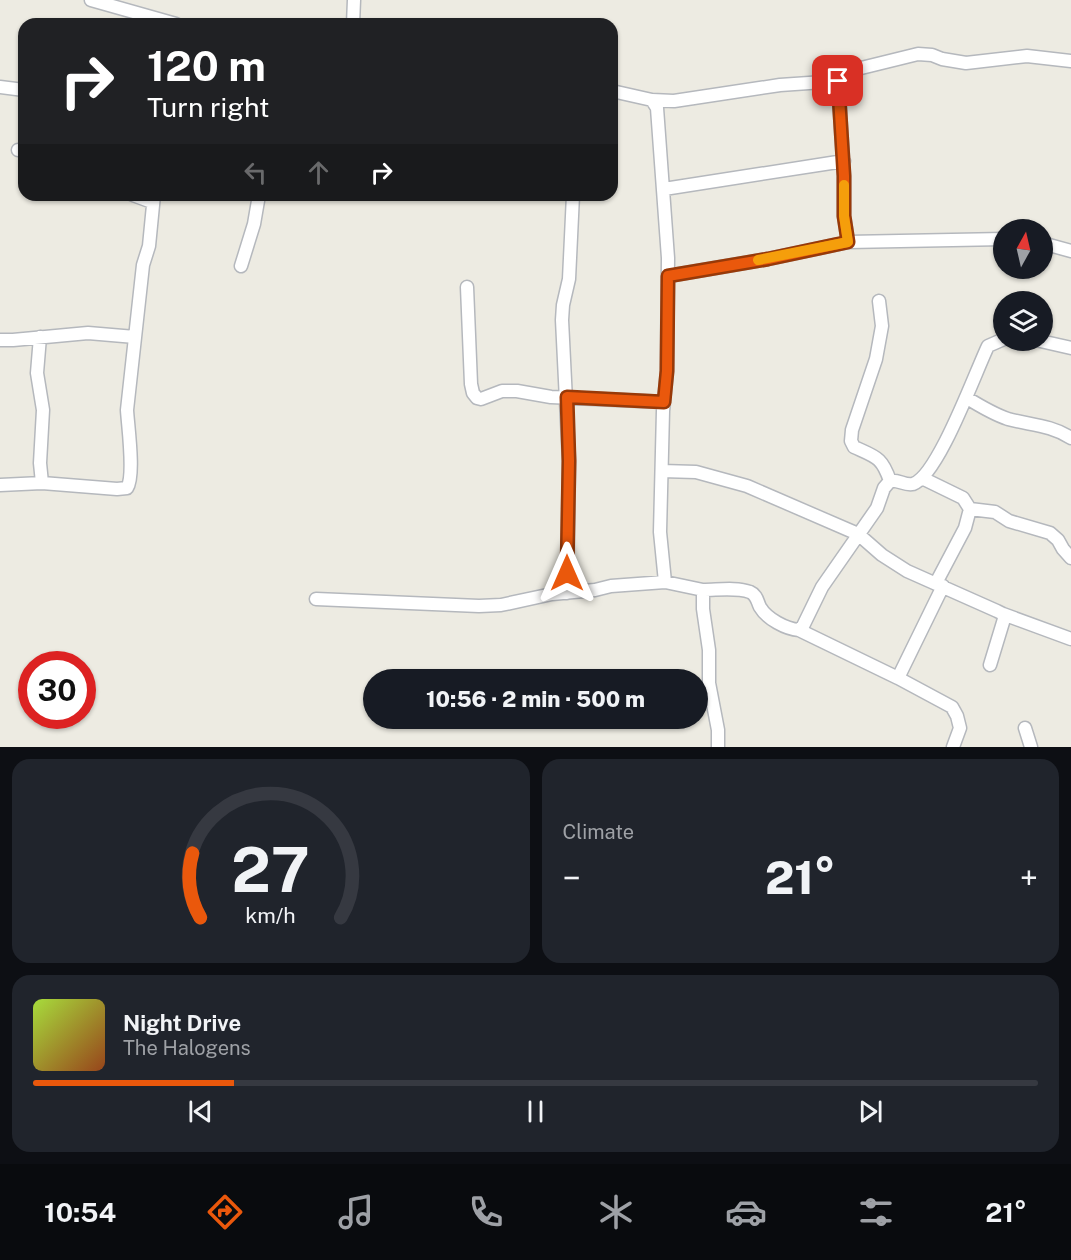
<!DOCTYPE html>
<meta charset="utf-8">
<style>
:root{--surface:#171b24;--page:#20242c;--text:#f1f3f6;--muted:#9ea1a6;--line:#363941;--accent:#ea580c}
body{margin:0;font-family:"Public Sans",sans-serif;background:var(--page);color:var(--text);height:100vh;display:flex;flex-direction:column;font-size:22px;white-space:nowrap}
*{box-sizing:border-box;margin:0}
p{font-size:20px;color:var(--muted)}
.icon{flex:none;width:33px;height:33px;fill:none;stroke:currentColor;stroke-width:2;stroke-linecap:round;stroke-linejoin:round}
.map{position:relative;height:747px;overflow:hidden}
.sheet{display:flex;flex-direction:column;gap:12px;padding:12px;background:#0d0f14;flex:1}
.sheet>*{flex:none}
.banner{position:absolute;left:18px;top:18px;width:600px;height:183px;border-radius:18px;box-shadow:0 2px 4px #0004;background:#202124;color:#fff;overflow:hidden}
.needle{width:39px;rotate:8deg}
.tools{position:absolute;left:993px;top:219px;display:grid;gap:12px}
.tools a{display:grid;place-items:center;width:60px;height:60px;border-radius:50%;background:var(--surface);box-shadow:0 2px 4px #0004;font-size:30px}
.speed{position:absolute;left:18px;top:651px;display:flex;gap:12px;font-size:30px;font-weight:700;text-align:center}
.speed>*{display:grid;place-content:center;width:78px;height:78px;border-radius:50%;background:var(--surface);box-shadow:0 2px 4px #0004;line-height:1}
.speed .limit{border:9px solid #d22;background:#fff;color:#111}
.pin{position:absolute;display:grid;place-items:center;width:51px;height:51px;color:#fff;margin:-26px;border-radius:12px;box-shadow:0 3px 9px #0006}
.me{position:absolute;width:66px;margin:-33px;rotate:0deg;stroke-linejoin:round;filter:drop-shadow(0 0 4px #0008)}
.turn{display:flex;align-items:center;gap:21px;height:126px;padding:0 30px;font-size:27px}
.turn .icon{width:78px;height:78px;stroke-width:2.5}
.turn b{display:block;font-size:42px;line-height:51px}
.lanes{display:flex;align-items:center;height:57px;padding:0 30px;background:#0003;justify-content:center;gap:30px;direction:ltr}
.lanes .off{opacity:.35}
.big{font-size:45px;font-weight:800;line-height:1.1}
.sheet .card{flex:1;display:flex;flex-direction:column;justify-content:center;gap:9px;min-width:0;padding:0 21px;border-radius:18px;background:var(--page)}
.sheet .dial{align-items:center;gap:0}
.dial svg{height:156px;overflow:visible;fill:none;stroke:var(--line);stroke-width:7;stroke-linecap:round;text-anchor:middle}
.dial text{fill:var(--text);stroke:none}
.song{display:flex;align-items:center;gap:18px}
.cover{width:72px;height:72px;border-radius:9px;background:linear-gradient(135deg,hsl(80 70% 55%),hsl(20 70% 35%))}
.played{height:6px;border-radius:3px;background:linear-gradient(90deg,var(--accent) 20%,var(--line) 20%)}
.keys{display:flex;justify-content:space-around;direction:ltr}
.heat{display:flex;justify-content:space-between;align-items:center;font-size:33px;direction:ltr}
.sheet .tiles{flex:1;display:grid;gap:12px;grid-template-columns:1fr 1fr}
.card:last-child{grid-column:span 2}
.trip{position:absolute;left:363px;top:669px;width:345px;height:60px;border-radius:30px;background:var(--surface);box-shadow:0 2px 4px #0004;font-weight:800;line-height:60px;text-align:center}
.tab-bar{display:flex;height:96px;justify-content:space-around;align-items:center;background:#090b0e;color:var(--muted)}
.tab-bar .icon{width:42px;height:42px}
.tab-bar .selected{color:var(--accent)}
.tab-bar b{font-size:27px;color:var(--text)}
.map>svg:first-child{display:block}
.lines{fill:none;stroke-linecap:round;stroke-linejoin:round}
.minor-casing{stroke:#b5b8bd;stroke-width:15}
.minor{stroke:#fff;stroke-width:12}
.route-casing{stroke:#983908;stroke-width:15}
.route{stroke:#ea580c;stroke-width:10}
.slow{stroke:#f59e0b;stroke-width:10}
</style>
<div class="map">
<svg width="1071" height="747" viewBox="0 0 1071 747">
<rect width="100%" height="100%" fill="#edebe2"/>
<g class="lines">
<g class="minor-casing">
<path id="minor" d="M91,0L176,24
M353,24L354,0
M838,81L844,176V216L848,242L1004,239
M0,87L24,90
M612,91L652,100L674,101L780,85L838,81L853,70L918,54L932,55L942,59L966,63L1027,56L1071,61
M652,100L657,108L668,258L667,371L663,411L660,532L665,582
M18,150H24
M664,189L844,161
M133,195L152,202
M1042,243L1071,251
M241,266L254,224L259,195
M668,276L768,259L848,242
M467,287L471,384L473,393L477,398L481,399L502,391H517L551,397L664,402
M879,301L882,326L876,359L852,430L851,441L854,447C876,457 882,457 890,481
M40,337L37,373L43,410L40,463L42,483
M0,340H13L88,333L135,337
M1036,340L1071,348
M967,398C980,406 993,414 1008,419C1030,425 1051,425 1071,438
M662,471L696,472L747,486L858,534L882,555L907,571L997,611L1003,614L1004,619L990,665
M922,478L963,498L970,509L965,528L936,583
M0,485L42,483L117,489L127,488C135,476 128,427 127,410L143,265L149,246L154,195
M970,509L995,512L1009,521L1050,533L1058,540L1063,549L1071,558
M567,593L569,461L562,320L563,305L569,279L573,195
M316,599L479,606L501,605L552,594L595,590L611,586L665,582L703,590
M1003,614L1071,639
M799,630L803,626L822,587L877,508L884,488L890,481C898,479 905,486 913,484C938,476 975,373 988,346L1004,339
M898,678L943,586
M1025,728L1031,747
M718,747V730L709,683V650L703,609V590C718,590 736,587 750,592C757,595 757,601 760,607C767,619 786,629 799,630L898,678L952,707L957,716L960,728L953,747"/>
</g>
<use href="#minor" class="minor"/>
</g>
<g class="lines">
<g class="route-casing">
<path id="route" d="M567,573L569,461L567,397L664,402L667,371L668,276L768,259L848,242L844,216V176L838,81"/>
</g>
<use href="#route" class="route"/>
<path class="slow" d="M758,260L848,242L844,216V185"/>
</g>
</svg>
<div class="tools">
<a><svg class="needle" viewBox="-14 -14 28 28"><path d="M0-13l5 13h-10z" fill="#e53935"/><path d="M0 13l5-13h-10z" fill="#9ea1a6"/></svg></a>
<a><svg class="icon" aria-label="layers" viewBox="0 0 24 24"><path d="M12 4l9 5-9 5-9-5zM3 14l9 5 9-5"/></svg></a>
</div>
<div class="speed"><div class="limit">30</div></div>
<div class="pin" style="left:838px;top:81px;background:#d93025"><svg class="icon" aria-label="arrive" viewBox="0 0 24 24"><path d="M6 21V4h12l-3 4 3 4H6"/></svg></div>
<svg class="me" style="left:567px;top:573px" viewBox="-20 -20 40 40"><path d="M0-17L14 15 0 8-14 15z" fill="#ea580c" stroke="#fff" stroke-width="4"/></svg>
<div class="trip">10:56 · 2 min · 500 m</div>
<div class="banner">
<div class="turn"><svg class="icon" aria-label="right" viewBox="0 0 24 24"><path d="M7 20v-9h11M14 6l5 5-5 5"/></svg><div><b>120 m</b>Turn right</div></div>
<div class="lanes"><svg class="icon off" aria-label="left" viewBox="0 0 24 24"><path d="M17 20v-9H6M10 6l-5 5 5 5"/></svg><svg class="icon off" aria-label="ahead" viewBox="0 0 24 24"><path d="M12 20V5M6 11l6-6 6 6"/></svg><svg class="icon" aria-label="right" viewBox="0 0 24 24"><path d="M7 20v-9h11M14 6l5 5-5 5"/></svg></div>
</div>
</div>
<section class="sheet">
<div class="tiles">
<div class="card dial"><svg viewBox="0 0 100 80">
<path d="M14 69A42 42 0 1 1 86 69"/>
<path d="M14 69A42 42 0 0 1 10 36" stroke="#ea580c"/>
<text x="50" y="56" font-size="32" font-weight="700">27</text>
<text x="50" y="72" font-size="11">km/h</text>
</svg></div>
<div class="card"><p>Climate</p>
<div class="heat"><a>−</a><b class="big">21°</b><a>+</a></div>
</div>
<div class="card">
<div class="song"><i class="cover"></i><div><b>Night Drive</b><p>The Halogens</p></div></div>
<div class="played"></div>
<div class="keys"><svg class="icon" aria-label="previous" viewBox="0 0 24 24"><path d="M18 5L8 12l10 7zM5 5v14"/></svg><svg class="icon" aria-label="pause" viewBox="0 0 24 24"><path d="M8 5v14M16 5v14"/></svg><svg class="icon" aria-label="next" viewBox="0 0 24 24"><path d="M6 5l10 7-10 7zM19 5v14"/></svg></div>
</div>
</div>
</section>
<nav class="tab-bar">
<b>10:54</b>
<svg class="icon selected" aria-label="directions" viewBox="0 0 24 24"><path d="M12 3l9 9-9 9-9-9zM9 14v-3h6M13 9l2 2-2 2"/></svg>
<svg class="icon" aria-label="music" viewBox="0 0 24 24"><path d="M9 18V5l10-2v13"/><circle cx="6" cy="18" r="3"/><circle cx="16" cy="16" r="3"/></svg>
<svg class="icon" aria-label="phone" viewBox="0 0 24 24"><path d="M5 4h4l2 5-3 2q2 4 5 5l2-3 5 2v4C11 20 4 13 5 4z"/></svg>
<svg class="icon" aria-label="climate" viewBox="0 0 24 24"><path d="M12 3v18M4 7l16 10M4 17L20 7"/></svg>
<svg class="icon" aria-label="car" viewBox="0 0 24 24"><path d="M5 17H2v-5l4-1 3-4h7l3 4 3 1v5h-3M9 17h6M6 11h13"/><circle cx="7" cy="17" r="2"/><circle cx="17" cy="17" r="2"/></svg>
<svg class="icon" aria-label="filters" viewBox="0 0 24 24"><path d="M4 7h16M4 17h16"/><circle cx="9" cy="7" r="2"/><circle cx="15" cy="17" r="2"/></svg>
<b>21°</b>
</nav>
